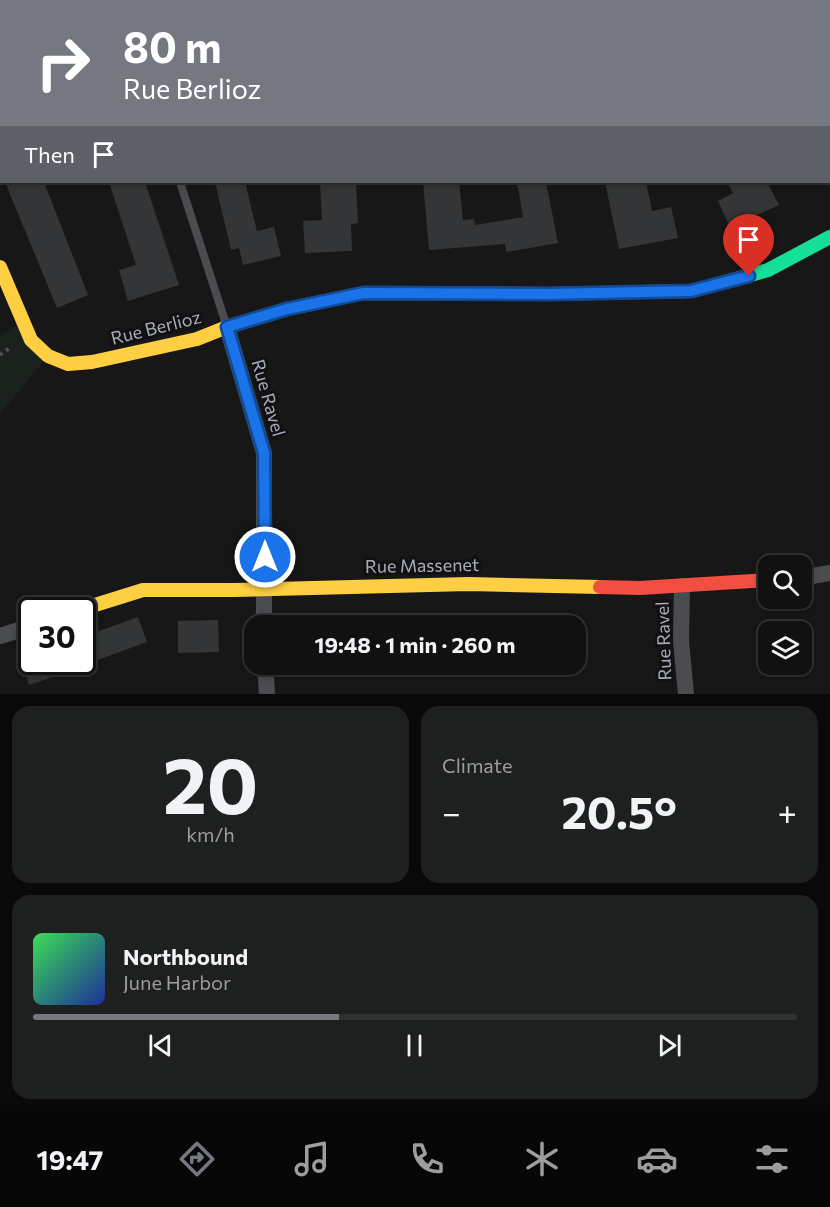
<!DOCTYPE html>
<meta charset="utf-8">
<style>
:root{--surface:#111;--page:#1e1f1f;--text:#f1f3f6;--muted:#9c9d9f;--line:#303131;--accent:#757880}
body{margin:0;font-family:Commissioner,sans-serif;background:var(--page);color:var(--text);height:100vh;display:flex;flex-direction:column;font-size:22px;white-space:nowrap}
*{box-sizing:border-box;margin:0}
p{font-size:20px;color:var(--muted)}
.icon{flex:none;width:33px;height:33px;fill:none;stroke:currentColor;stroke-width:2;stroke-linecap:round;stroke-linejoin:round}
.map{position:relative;height:694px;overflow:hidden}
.drawer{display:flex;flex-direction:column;gap:12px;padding:12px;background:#090909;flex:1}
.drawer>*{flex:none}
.guide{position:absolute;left:0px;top:0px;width:831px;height:183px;box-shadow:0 3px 9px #0003,0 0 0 2px var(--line);background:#757880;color:#fff;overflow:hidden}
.buttons{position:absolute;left:758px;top:555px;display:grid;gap:12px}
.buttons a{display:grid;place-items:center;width:54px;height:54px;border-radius:12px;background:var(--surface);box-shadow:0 3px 9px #0003,0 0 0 2px var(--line);font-size:30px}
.speed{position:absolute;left:18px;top:597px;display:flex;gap:12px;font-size:30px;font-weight:700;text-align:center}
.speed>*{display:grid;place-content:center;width:78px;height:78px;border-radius:50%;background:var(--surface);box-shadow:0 3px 9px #0003,0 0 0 2px var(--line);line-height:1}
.speed .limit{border:3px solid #111;border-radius:9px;background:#fff;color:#111}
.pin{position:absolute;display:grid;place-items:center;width:51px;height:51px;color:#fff;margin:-62px -26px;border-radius:50% 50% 50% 0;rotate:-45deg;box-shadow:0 0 6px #0007}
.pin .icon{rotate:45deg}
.me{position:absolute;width:66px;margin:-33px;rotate:0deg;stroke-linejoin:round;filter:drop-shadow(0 0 4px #0008)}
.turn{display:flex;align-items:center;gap:21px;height:126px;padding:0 24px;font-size:27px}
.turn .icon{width:78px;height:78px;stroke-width:2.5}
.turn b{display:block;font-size:42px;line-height:51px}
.then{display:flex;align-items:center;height:57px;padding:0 24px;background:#0003;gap:12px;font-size:22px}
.big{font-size:45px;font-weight:700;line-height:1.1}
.drawer .card{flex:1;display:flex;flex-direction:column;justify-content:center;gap:9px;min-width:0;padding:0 21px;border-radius:18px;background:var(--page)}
.drawer .dial{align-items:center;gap:0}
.dial b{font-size:78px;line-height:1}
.song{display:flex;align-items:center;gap:18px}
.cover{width:72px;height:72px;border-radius:9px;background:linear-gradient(135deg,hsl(130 70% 55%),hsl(230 70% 35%))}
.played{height:6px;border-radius:3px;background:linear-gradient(90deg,var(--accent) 40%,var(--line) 40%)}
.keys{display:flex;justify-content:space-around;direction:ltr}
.heat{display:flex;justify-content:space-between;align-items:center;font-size:33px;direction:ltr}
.drawer .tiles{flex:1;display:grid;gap:12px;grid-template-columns:1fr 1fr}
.card:last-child{grid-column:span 2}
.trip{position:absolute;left:244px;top:615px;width:342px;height:60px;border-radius:18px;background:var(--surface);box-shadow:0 3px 9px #0003,0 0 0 2px var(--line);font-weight:700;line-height:60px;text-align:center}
.tabs{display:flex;height:96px;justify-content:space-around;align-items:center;background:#070707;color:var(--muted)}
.tabs .icon{width:42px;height:42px}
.tabs .selected{color:var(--accent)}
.tabs b{font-size:27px;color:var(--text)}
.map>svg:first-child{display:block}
.green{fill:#1b211c}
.building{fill:#343537}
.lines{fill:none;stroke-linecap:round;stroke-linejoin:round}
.path{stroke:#4d4e52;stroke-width:4;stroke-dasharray:3 4.5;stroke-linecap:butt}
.lane{stroke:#4b4c50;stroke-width:8}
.street{stroke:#4b4c50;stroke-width:16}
.fast{stroke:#16e098;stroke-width:14}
.slow{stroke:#ffcf43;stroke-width:14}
.jam{stroke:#f24e42;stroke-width:14}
.route-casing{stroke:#114b97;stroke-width:15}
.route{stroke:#1a73e8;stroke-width:10}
.labels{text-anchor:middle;stroke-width:6;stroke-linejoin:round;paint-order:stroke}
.street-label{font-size:18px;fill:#a8adb8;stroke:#111113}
</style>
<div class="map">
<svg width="830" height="694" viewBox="0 0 830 694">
<rect width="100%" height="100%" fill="#171717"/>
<path class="green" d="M22,322L48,356L0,414V336Z"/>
<path class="building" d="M5,182H44L88,295L57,308Z
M109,182H145L179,285L128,301L119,270L136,265Z
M215,182H245L257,231L274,227L281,256L243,265L239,248L231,250Z
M320,182H356L358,223L351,224L352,251L305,253L303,221L322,220Z
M423,182H459L463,220L474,219L475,225L523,217L517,182H546L558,243L506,252L505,244L429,250Z
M605,182H646L652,211L671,207L678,238L619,249Z
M727,182H767L779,205L730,227L718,201L733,193Z
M138,617L147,642L92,662L83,637Z
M218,620L219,652L178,653V621Z
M22,662H91L92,664L29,685Z"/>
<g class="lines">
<path class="path" d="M825,0L826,2
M830,10V11
M0,355L11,347"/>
<path class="lane" d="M613,0V2
M233,2V0
M730,2L734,0
M0,5L2,6
M180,182L226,324"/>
<path class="street" d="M227,327L264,453V626
M801,578L830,573
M682,586L681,641L686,694
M0,636L32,626
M265,664L267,694"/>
<path class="fast" d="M729,281L768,270L830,237"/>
<path class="slow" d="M0,267L31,340L48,356L68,364L92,362L197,339L227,327L287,309L344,297
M79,610L143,590H234L469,584L600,587"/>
<path class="jam" d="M344,297L364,293L548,294L691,291L729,281
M600,587L640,588L768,580"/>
</g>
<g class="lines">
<g class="route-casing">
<path id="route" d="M265,557L264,453L227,327L287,309L364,293L548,294L691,291L749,276"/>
</g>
<use href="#route" class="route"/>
</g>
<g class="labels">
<g class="street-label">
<text transform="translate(156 328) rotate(-14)" y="6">Rue Berlioz</text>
<text transform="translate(268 398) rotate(74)" y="6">Rue Ravel</text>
<text transform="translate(422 566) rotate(-1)" y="6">Rue Massenet</text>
<text transform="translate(664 641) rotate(-92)" y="6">Rue Ravel</text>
</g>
</g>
</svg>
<div class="buttons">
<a><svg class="icon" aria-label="search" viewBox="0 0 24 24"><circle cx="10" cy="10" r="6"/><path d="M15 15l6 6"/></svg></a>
<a><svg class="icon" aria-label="layers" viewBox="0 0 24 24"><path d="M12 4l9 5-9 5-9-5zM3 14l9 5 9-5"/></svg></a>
</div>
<div class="speed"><div class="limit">30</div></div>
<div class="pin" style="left:749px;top:276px;background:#d93025"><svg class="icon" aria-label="arrive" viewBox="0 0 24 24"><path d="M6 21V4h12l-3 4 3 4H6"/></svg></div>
<svg class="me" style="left:265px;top:557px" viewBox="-20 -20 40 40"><circle r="17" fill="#1a73e8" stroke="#fff" stroke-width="3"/><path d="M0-11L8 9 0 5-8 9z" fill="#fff"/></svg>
<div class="trip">19:48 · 1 min · 260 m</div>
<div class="guide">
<div class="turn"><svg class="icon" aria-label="right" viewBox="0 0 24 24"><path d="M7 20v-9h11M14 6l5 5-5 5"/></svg><div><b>80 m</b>Rue Berlioz</div></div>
<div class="then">Then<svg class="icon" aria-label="arrive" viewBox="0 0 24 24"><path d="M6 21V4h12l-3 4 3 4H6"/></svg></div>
</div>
</div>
<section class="drawer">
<div class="tiles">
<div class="card dial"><b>20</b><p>km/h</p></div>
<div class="card"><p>Climate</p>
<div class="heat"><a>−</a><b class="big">20.5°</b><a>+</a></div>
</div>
<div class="card">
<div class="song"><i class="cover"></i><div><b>Northbound</b><p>June Harbor</p></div></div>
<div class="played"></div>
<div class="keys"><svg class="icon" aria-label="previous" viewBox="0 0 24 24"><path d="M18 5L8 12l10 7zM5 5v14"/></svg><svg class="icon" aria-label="pause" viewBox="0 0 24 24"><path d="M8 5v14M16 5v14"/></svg><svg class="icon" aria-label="next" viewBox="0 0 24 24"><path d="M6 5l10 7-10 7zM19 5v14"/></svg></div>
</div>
</div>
</section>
<nav class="tabs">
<b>19:47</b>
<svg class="icon selected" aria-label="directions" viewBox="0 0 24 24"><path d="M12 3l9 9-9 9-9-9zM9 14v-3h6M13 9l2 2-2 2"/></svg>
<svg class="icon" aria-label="music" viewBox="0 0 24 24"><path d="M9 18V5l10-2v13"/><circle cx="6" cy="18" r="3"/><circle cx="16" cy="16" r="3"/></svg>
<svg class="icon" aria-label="phone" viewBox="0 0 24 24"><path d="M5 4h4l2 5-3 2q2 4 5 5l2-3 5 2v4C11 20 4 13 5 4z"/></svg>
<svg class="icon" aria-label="climate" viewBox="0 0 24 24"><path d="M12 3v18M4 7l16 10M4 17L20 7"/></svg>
<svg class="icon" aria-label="car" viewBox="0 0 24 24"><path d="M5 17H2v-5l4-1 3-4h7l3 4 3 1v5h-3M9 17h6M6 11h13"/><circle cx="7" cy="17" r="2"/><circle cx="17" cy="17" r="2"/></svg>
<svg class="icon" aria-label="filters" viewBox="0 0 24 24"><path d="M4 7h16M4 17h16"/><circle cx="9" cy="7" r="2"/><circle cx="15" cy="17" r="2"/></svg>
</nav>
